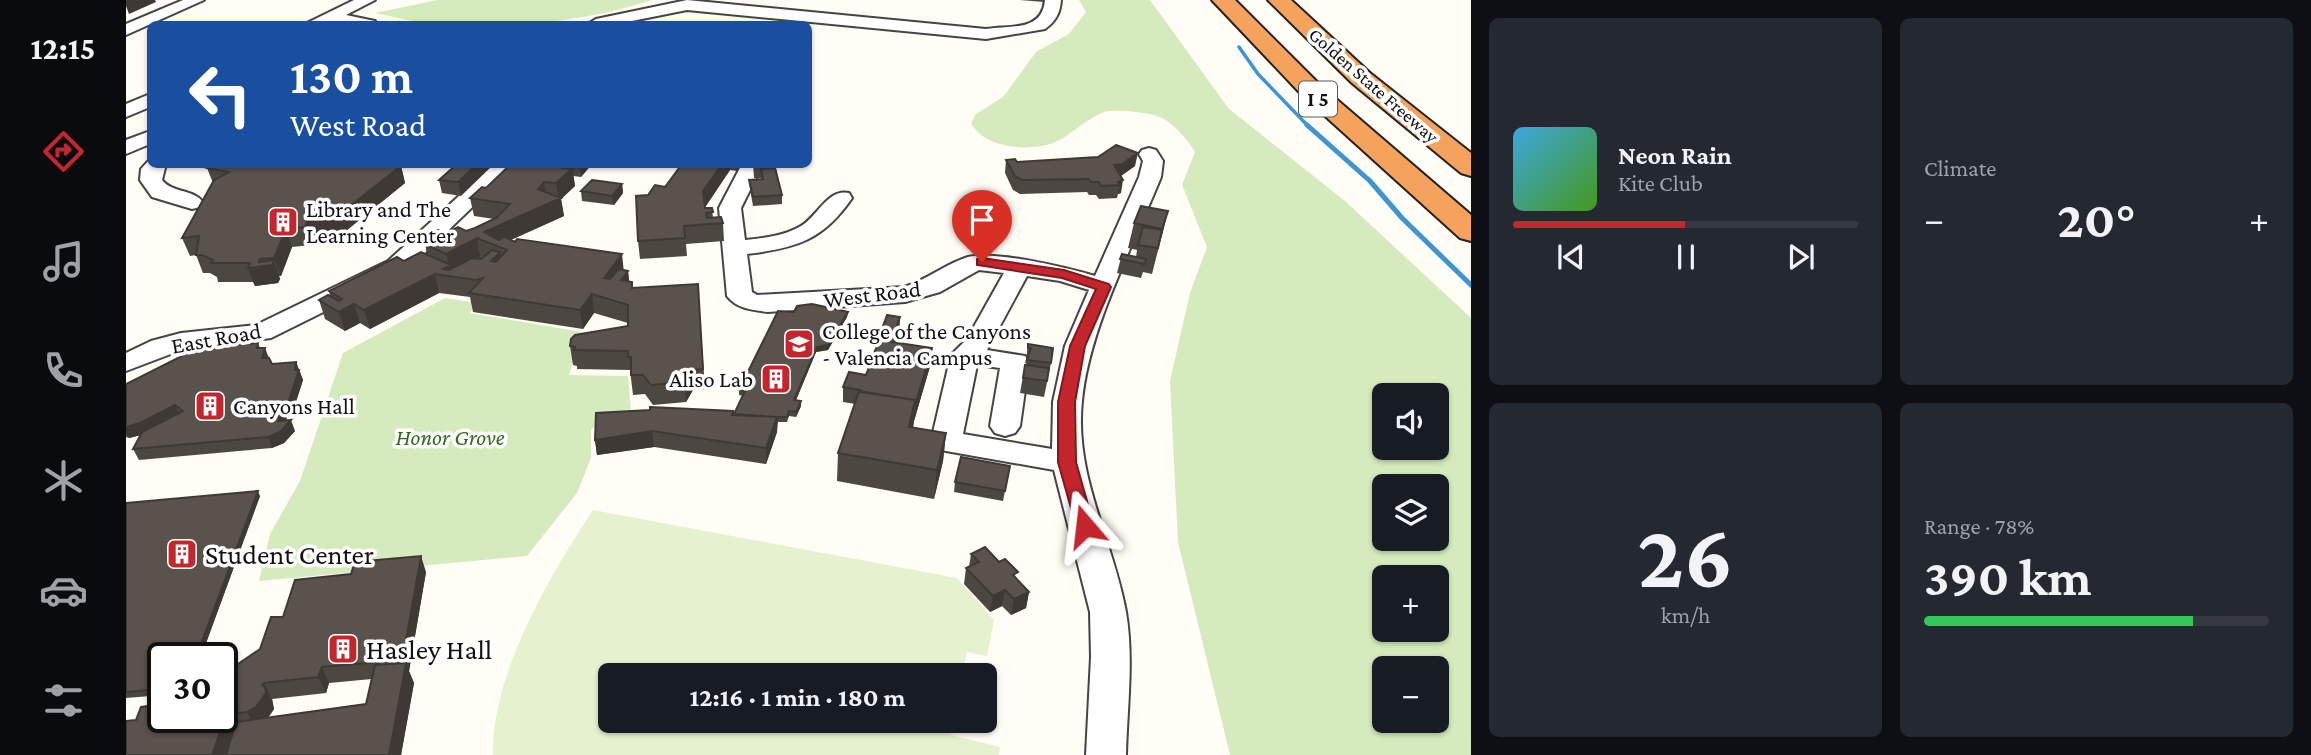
<!DOCTYPE html>
<meta charset="utf-8">
<style>
:root{--surface:#171b24;--page:#242831;--text:#f1f3f6;--muted:#9ea1a6;--line:#363941;--accent:#c4262e}
body{margin:0;font-family:"Crimson Pro",serif;background:var(--page);color:var(--text);height:100vh;display:flex;flex-direction:column;font-size:26px;white-space:nowrap}
*{box-sizing:border-box;margin:0}
p{font-size:23px;color:var(--muted)}
.icon{flex:none;width:38px;height:38px;fill:none;stroke:currentColor;stroke-width:2;stroke-linecap:round;stroke-linejoin:round}
.map{position:relative;flex:1;overflow:hidden}
.sheet{display:flex;flex-direction:column;gap:18px;padding:18px;background:#0d0f14;width:840px}
.sheet>*{flex:none}
.hud{position:absolute;left:21px;top:21px;width:665px;height:147px;border-radius:10px;box-shadow:0 2px 5px #0004;background:#1a4fa0;color:#fff;overflow:hidden}
.tools{position:absolute;left:1246px;top:383px;display:grid;gap:14px}
.tools a{display:grid;place-items:center;width:77px;height:77px;border-radius:10px;background:var(--surface);box-shadow:0 2px 5px #0004;font-size:35px}
.speed{position:absolute;left:21px;top:642px;display:flex;gap:14px;font-size:35px;font-weight:700;text-align:center}
.speed>*{display:grid;place-content:center;width:91px;height:91px;border-radius:50%;background:var(--surface);box-shadow:0 2px 5px #0004;line-height:1}
.speed .limit{border:4px solid #111;border-radius:10px;background:#fff;color:#111}
.pin{position:absolute;display:grid;place-items:center;width:60px;height:60px;color:#fff;margin:-72px -30px;border-radius:50% 50% 50% 0;rotate:-45deg;box-shadow:0 0 7px #0007}
.pin .icon{rotate:45deg}
.me{position:absolute;width:77px;margin:-38px;rotate:343deg;stroke-linejoin:round;filter:drop-shadow(0 0 5px #0008)}
.turn{display:flex;align-items:center;gap:24px;height:147px;padding:0 28px;font-size:32px}
.turn .icon{width:91px;height:91px;stroke-width:2.5}
.turn b{display:block;font-size:49px;line-height:60px}
.big{font-size:52px;font-weight:700;line-height:1.1}
.sheet .card{flex:1;display:flex;flex-direction:column;justify-content:center;gap:10px;min-width:0;padding:0 24px;border-radius:10px;background:var(--page)}
.sheet .dial{align-items:center;gap:0}
.dial b{font-size:91px;line-height:1}
.song{display:flex;align-items:center;gap:21px}
.cover{width:84px;height:84px;border-radius:10px;background:linear-gradient(135deg,hsl(200 70% 55%),hsl(100 70% 35%))}
.played{height:7px;border-radius:4px;background:linear-gradient(90deg,var(--accent) 50%,var(--line) 50%)}
.keys{display:flex;justify-content:space-around;direction:ltr}
.heat{display:flex;justify-content:space-between;align-items:center;font-size:38px;direction:ltr}
.charge{height:10px;border-radius:5px;background:linear-gradient(90deg,#34c759 78%,var(--line) 0)}
.sheet .tiles{flex:1;display:grid;gap:18px;grid-template-columns:repeat(2,1fr)}
.trip{position:absolute;left:472px;top:663px;width:399px;height:70px;border-radius:10px;background:var(--surface);box-shadow:0 2px 5px #0004;font-weight:700;line-height:70px;text-align:center}
main{display:flex;flex:1;min-height:0}
.dock{display:flex;flex-direction:column;width:126px;justify-content:space-around;align-items:center;background:#090b0e;color:var(--muted)}
.dock .icon{width:49px;height:49px}
.dock .on{color:var(--accent)}
.dock b{font-size:32px;color:var(--text)}
.map>svg:first-child{display:block}
.green{fill:#d5ebbd;fill-rule:evenodd}
.pitch{fill:#e6f2cf}
.lines{fill:none;stroke-linecap:round;stroke-linejoin:round}
.stream-far1{stroke:#3f96cf;stroke-width:3.5}
.stream{stroke:#3f96cf;stroke-width:5}
.minor-casing{stroke:#444;stroke-width:4}
.highway-casing{stroke:#222;stroke-width:4}
.minor{fill:#fff;fill-rule:evenodd}
.highway{fill:#f5a25d;fill-rule:evenodd}
.wall{fill:#4d4742;fill-rule:evenodd}
.shaded-wall{fill:#3f3936}
.building{fill:#5a524d;stroke:#3f3936;stroke-width:2}
.route{fill:#c4262e;stroke:#7f191e;stroke-width:2}
.labels{text-anchor:middle;stroke-width:7;stroke-linejoin:round;paint-order:stroke}
.far-street-label{font-size:19px;fill:#111;stroke:#fff}
.shield{fill:#fff;stroke:#585858;stroke-width:2}
.shield-label{font-size:21px;font-weight:bold;fill:#111}
.poi-label{font-size:23px;fill:#111;stroke:#fff;text-anchor:start}
.street-label{font-size:23px;fill:#111;stroke:#fff}
.park-label{font-size:23px;font-style:italic;fill:#2f6b1f;stroke:#fff}
.near-poi-label{font-size:28px;fill:#111;stroke:#fff;text-anchor:start}
</style>
<main>
<nav class="dock">
<b>12:15</b>
<svg class="icon on" aria-label="directions" viewBox="0 0 24 24"><path d="M12 3l9 9-9 9-9-9zM9 14v-3h6M13 9l2 2-2 2"/></svg>
<svg class="icon" aria-label="music" viewBox="0 0 24 24"><path d="M9 18V5l10-2v13"/><circle cx="6" cy="18" r="3"/><circle cx="16" cy="16" r="3"/></svg>
<svg class="icon" aria-label="phone" viewBox="0 0 24 24"><path d="M5 4h4l2 5-3 2q2 4 5 5l2-3 5 2v4C11 20 4 13 5 4z"/></svg>
<svg class="icon" aria-label="climate" viewBox="0 0 24 24"><path d="M12 3v18M4 7l16 10M4 17L20 7"/></svg>
<svg class="icon" aria-label="car" viewBox="0 0 24 24"><path d="M5 17H2v-5l4-1 3-4h7l3 4 3 1v5h-3M9 17h6M6 11h13"/><circle cx="7" cy="17" r="2"/><circle cx="17" cy="17" r="2"/></svg>
<svg class="icon" aria-label="filters" viewBox="0 0 24 24"><path d="M4 7h16M4 17h16"/><circle cx="9" cy="7" r="2"/><circle cx="15" cy="17" r="2"/></svg>
</nav>
<div class="map">
<svg width="1345" height="755" viewBox="0 0 1345 755">
<rect width="100%" height="100%" fill="#fffdf5"/>
<path class="green" d="M311,0H526C459,22 383,29 313,24C291,23 270,17 249,13Z
M953,0H1024L1103,109L1219,201L1345,318V755H1104L1052,542L1044,381L1064,293L1081,247L1056,185L1069,152C1062,140 1045,120 1031,116C1019,112 995,110 983,111C966,113 944,137 927,143C903,152 857,148 845,123L850,114L877,97L910,52L943,34L960,12ZM1258,396H1311V448H1258ZM1258,486H1311V539H1258ZM1258,578H1311V630H1258ZM1258,668H1311V721H1258Z
M319,298L351,303L344,313L456,332L443,375L502,376L505,412L477,417L465,430V458L451,493L401,556L133,581L144,534L174,481L217,353Z"/>
<path class="pitch" d="M467,510L831,578L868,620L861,656L841,652L836,675L485,676V721H828L825,735L874,747L873,755H367C365,675 424,575 467,510Z"/>
<g class="lines">
<path class="stream-far1" d="M1113,47L1132,74L1183,127"/>
<path class="stream" d="M1181,125L1244,181L1276,218L1345,285"/>
<g class="minor-casing">
<path id="minor" d="M57,0H78L0,35V24Z
M228,0H249L220,15L249,21L251,24L205,22L179,24Z
M561,0L860,29C885,25 916,32 919,0H935C934,13 930,21 919,29L860,39L561,10L491,24H462L470,19Z
M24,94V107L0,117V104Z
M24,131V144L0,154V140Z
M1023,148L1030,150L1037,161L1035,177C1007,246 963,328 956,401C948,476 987,540 1000,612C1008,658 1001,709 1000,755H960L965,657L964,612L928,470L820,451L809,448L805,441L825,355L841,339L878,273L853,270L814,292L779,302L642,312C627,310 611,309 601,296L593,208L616,164H637L615,208L619,240C638,238 658,236 675,226C692,216 702,188 723,193L726,198C697,240 671,248 621,254L626,292L631,295L778,287C801,280 819,264 842,257C867,250 943,268 969,276L1013,177L1017,161L1013,154L1016,150ZM901,276L934,281L963,290L939,346L927,402L926,449L837,434L851,365L874,368L864,426L869,433L879,436L889,433L894,426L903,362L899,356L861,350Z
M24,159V164H40L36,180C46,193 67,189 77,202L74,207L66,209L26,197L14,180L15,169Z
M368,164H391L280,271L145,338L58,349L0,371V353L25,341L55,333L130,325L262,261Z"/>
</g>
<g class="highway-casing">
<path id="highway" d="M1086,0H1109L1195,86L1345,215V241L1334,238L1177,96Z
M1142,0H1165L1244,73L1345,153V176L1335,173L1226,83Z"/>
</g>
<use href="#minor" class="minor"/>
<use href="#highway" class="highway"/>
</g>
<path class="wall" d="M894,0H918V2Z
M880,160L891,162L1009,166L995,176V193L992,194L991,198L973,199L970,195H963L961,192L894,194L887,190L879,173Z
M331,164L335,196L316,193L313,180Z
M385,164H466L455,177L447,176L449,186L435,199L438,216L385,240L502,271L503,281L506,288L572,284L579,389L567,390L560,402L527,405L519,394L507,395L504,370L451,369V366L447,365L444,346L502,326V323L468,313L457,329L347,312L344,297L313,293L244,329L234,323L219,331L199,319L193,300L204,296L203,291L278,261L301,255L298,237L340,231L349,228L368,219L348,216L344,198L360,188Z
M556,164H615L611,171L604,170L579,207V208H586L587,218L597,223L598,241L560,244L561,256L514,259L512,241L522,195L539,187Z
M627,164H649L656,195V204L627,206L624,189L623,180L636,179L635,178H628Z
M275,166L279,183L221,230L189,233L185,245L166,247L155,276H153L154,279L152,283L129,286L127,282H92L91,277L84,273H77L70,255L64,256L56,238L87,183L81,168Z
M496,184L497,193L488,205L456,201L455,191Z
M1042,211L1026,274L1017,272L1015,278L991,273L996,254L1010,257L1011,250L1002,248L1008,223Z
M668,312H722L721,317L702,350L690,352L670,400L675,401V406L670,417L663,416L661,422H652L651,432L640,464L528,447L471,455L469,440L607,411V415H608L617,396L613,395V390Z
M774,317L773,332L769,342L806,348L805,363L788,421L787,427L820,433L817,461L808,499L711,481L712,453L729,404L717,402V387L740,375L756,340V329Z
M132,343L134,348L143,358L146,364L170,362L177,380L165,417H161L160,421L169,431L158,443L146,448L13,460L7,449L15,435L3,438L0,437V384Z
M902,344L925,363L918,397L894,393L899,365H900V363H899L900,359Z
M884,466L877,501L828,492L829,482Z
M134,496L77,651L82,657L81,658H37V695L0,698V503Z
M845,554L873,562L903,592L900,608L885,615L876,606L864,612L838,584L840,568L843,567Z
M300,572L283,671L288,683L275,755L37,718L134,649L157,617ZM246,679L240,704L142,718L148,709L146,699L200,693L203,683Z"/>
<path class="shaded-wall" d="M0,0H29L30,2L3,14L0,6Z
M1012,153L1009,166L993,177L988,165Z
M351,164H368L335,196L332,182Z
M439,164H446L449,186L435,199L438,216L371,246L358,232L433,199L430,183L436,168Z
M453,164H466L455,177Z
M596,164H604V170L578,209L577,191Z
M611,164H615L611,171Z
M275,166L279,183L221,230L189,233L185,245L179,227L183,216Z
M997,180L995,193L992,194L994,185L992,182Z
M418,182L421,199L412,189Z
M496,184L497,193L488,205L486,196Z
M1042,211L1036,236L1031,248L1036,229Z
M160,229L166,247L155,276L148,258Z
M351,238L354,256L326,271L317,269L323,266L320,254Z
M374,252L377,270L365,261Z
M496,254L498,273L481,297L478,278Z
M134,259L137,266L148,260L154,279L152,283L129,286L122,268L133,262Z
M502,271L504,289L495,280Z
M309,274L313,293L244,329L238,310Z
M466,294L468,313L457,329L454,310Z
M228,304L234,323L219,331L213,312Z
M722,312L721,317L702,350L690,352L668,405V400L691,347Z
M774,317L773,332L768,346L769,331Z
M139,348L143,358H136Z
M806,348L805,363L788,421L787,428L783,427Z
M170,362L177,380L165,417L161,406Z
M566,370L567,390L560,402L559,382Z
M675,401V406L670,417V412Z
M49,405L54,415L19,434L3,438L0,433V427Z
M157,407L161,417L157,429L165,420L169,431L158,443L146,448L142,437L152,421Z
M651,417V432L640,464V448Z
M526,431L528,447L471,455L469,440Z
M820,433L817,461L808,499L811,470Z
M132,491L134,496L75,657L72,652Z
M295,556L300,572L283,671L288,683L275,755H263L275,668Z
M879,590L876,606L864,612L867,596Z
M903,592L900,608L885,615L888,599Z
M79,651L82,657L81,658H76Z
M196,667L203,683L200,693L192,677Z
M138,683L146,699L148,709L138,723L130,728L121,712Z
M103,709L112,725L101,755H86L101,712Z"/>
<path class="building" d="M990,145L1012,153L996,164L988,165L997,180L992,182L994,185L975,186L973,182H965L963,179L896,180L889,176L880,160L889,159L891,162L972,157Z
M87,164H268L275,166L216,212L183,216L179,227L160,229L148,258L134,259L133,262L148,260L146,265L122,268L124,263H85L87,260L76,255H70L73,236L56,238L88,180L103,172L81,168Z
M331,164H351L332,182L313,180Z
M385,164H439L436,168L446,169L430,183L418,182L412,189L435,198L358,232L373,240L379,237L389,242L391,239L496,254L478,278L484,279L493,269L502,271L495,280L506,282V288L572,284L577,369L566,370L559,382L525,385L517,375H505V357H502V351L448,350L449,347L444,346L445,339L449,335L502,326V305L466,294L454,310L343,293L357,278L350,280L309,274L238,310L228,304L213,312L193,300L202,295L213,301L216,299L203,291L271,257L278,261L295,252L325,265L317,269L323,270L346,258L355,259L366,250L374,252L365,261L370,262L381,250L351,238L320,254L298,244L305,241L298,237L312,230L320,233L332,227L340,231L349,228L370,218L384,204L344,198L356,187L360,188Z
M556,164H596L577,191L579,208H586L587,212L580,213L581,218L595,217L597,223L558,226L559,238L512,241L510,196L522,195L529,185L539,187Z
M649,168L656,195L627,197L623,180L637,179L635,169Z
M466,180L496,184L486,196L455,191Z
M1015,206L1042,211L1036,229L1008,223Z
M1017,227L1036,230L1032,248L1012,245Z
M996,254L1020,259L1019,264L994,259Z
M686,304L722,312L702,345L691,347L668,400L675,401L670,412L663,411L661,417H652L651,419V417L608,414L619,391L613,390L652,311L668,312L671,306Z
M761,315L774,317L769,331L756,329Z
M753,340L806,348L789,405V400L734,392L735,390L717,387L723,372L740,375Z
M132,343L131,348H139L136,358H143L146,364L170,362L169,370H173L161,406L157,407L152,421L165,420L154,432L142,437L7,449L16,432L57,411L49,405L14,423L0,427V384L64,352L67,348Z
M902,344L927,348L925,363L901,360L905,348H902Z
M899,365L923,368L921,381L897,378Z
M733,391L789,400L783,427L820,433L811,470L712,453Z
M524,407L607,411L606,415L651,417L640,448L526,431L469,440L470,413L524,410Z
M835,457L884,466L879,491L829,482Z
M132,491L72,652L79,651L76,658H37V689L0,692V503Z
M859,547L873,562L879,559L892,572L887,575L903,592L888,599L879,590L867,596L840,568L853,562L845,554Z
M295,556L276,663L252,665L253,662L196,667L192,677L138,683L136,685L139,687L140,693L130,707L121,712L113,713L103,709L101,712L86,755H0V721L10,720L15,707L37,704V718H96V675L134,649L145,617H157L169,580L225,574L229,562Z
M280,663L263,755H100L110,722L240,704L249,665Z"/>
<path class="route" d="M856,258L938,270L983,284L985,287L959,346L949,402L950,462L968,526L966,531H952L950,526L932,462V402L944,346L970,289L936,278L851,265V259Z"/>
<defs>
<g id="building-square" transform="scale(1.575)"><rect x="-9" y="-9" width="18" height="18" rx="4" fill="#c4262e" stroke="#fff"/><path d="M-4-6H4V6H1V3H-1V6H-4ZM-2.5-4.3h1.7v1.8h-1.7ZM.8-4.3h1.7v1.8H.8ZM-2.5-1h1.7V.8h-1.7ZM.8-1h1.7V.8H.8Z" fill="#fff"/></g>
<g id="university-square" transform="scale(1.575)"><rect x="-9" y="-9" width="18" height="18" rx="4" fill="#c4262e" stroke="#fff"/><path d="M0-5L7-2L0 1L-7-2ZM-4 1L0 2.5L4 1V4Q0 6-4 4Z" fill="#fff"/></g>
</defs>
<g fill-rule="evenodd">
<use href="#building-square" x="157" y="222"/>
<use href="#university-square" x="673" y="344"/>
<use href="#building-square" x="650" y="379"/>
<use href="#building-square" x="84" y="406"/>
<use href="#building-square" x="56" y="554"/>
<use href="#building-square" x="217" y="649"/>
</g>
<g class="labels">
<g class="far-street-label">
<text transform="translate(1248 85) rotate(41)" y="7">Golden State Freeway</text>
</g>
<rect class="shield" x="1173" y="81.5" width="38" height="35" rx="5"/>
<g class="shield-label">
<text x="1192" y="106">I 5</text>
</g>
<g class="poi-label">
<text x="180" y="217">Library and The<tspan x="180" dy="26">Learning Center</tspan></text>
<text x="696" y="339">College of the Canyons<tspan x="696" dy="26">- Valencia Campus</tspan></text>
<text x="627" y="387" text-anchor="end">Aliso Lab</text>
<text x="107" y="414">Canyons Hall</text>
</g>
<g class="street-label">
<text transform="translate(746 294) rotate(-7)" y="8">West Road</text>
<text transform="translate(90 338) rotate(-10)" y="8">East Road</text>
</g>
<g class="park-label">
<text x="324" y="445">Honor Grove</text>
</g>
<g class="near-poi-label">
<text x="79" y="564">Student Center</text>
<text x="240" y="659">Hasley Hall</text>
</g>
</g>
</svg>
<div class="tools">
<a><svg class="icon" aria-label="sound" viewBox="0 0 24 24"><path d="M4 9h4l5-4v14l-5-4H4zM17 9q2 3 0 6"/></svg></a>
<a><svg class="icon" aria-label="layers" viewBox="0 0 24 24"><path d="M12 4l9 5-9 5-9-5zM3 14l9 5 9-5"/></svg></a>
<a>+</a>
<a>−</a>
</div>
<div class="speed"><div class="limit">30</div></div>
<div class="pin" style="left:856px;top:262px;background:#d93025"><svg class="icon" aria-label="arrive" viewBox="0 0 24 24"><path d="M6 21V4h12l-3 4 3 4H6"/></svg></div>
<svg class="me" style="left:959px;top:526px" viewBox="-20 -20 40 40"><path d="M0-17L14 15 0 8-14 15z" fill="#c4262e" stroke="#fff" stroke-width="4"/></svg>
<div class="trip">12:16 · 1 min · 180 m</div>
<div class="hud">
<div class="turn"><svg class="icon" aria-label="left" viewBox="0 0 24 24"><path d="M17 20v-9H6M10 6l-5 5 5 5"/></svg><div><b>130 m</b>West Road</div></div>
</div>
</div>
<section class="sheet">
<div class="tiles">
<div class="card">
<div class="song"><i class="cover"></i><div><b>Neon Rain</b><p>Kite Club</p></div></div>
<div class="played"></div>
<div class="keys"><svg class="icon" aria-label="previous" viewBox="0 0 24 24"><path d="M18 5L8 12l10 7zM5 5v14"/></svg><svg class="icon" aria-label="pause" viewBox="0 0 24 24"><path d="M8 5v14M16 5v14"/></svg><svg class="icon" aria-label="next" viewBox="0 0 24 24"><path d="M6 5l10 7-10 7zM19 5v14"/></svg></div>
</div>
<div class="card"><p>Climate</p>
<div class="heat"><a>−</a><b class="big">20°</b><a>+</a></div>
</div>
<div class="card dial"><b>26</b><p>km/h</p></div>
<div class="card"><p>Range · 78%</p><b class="big">390 km</b><div class="charge"></div></div>
</div>
</section>
</main>
